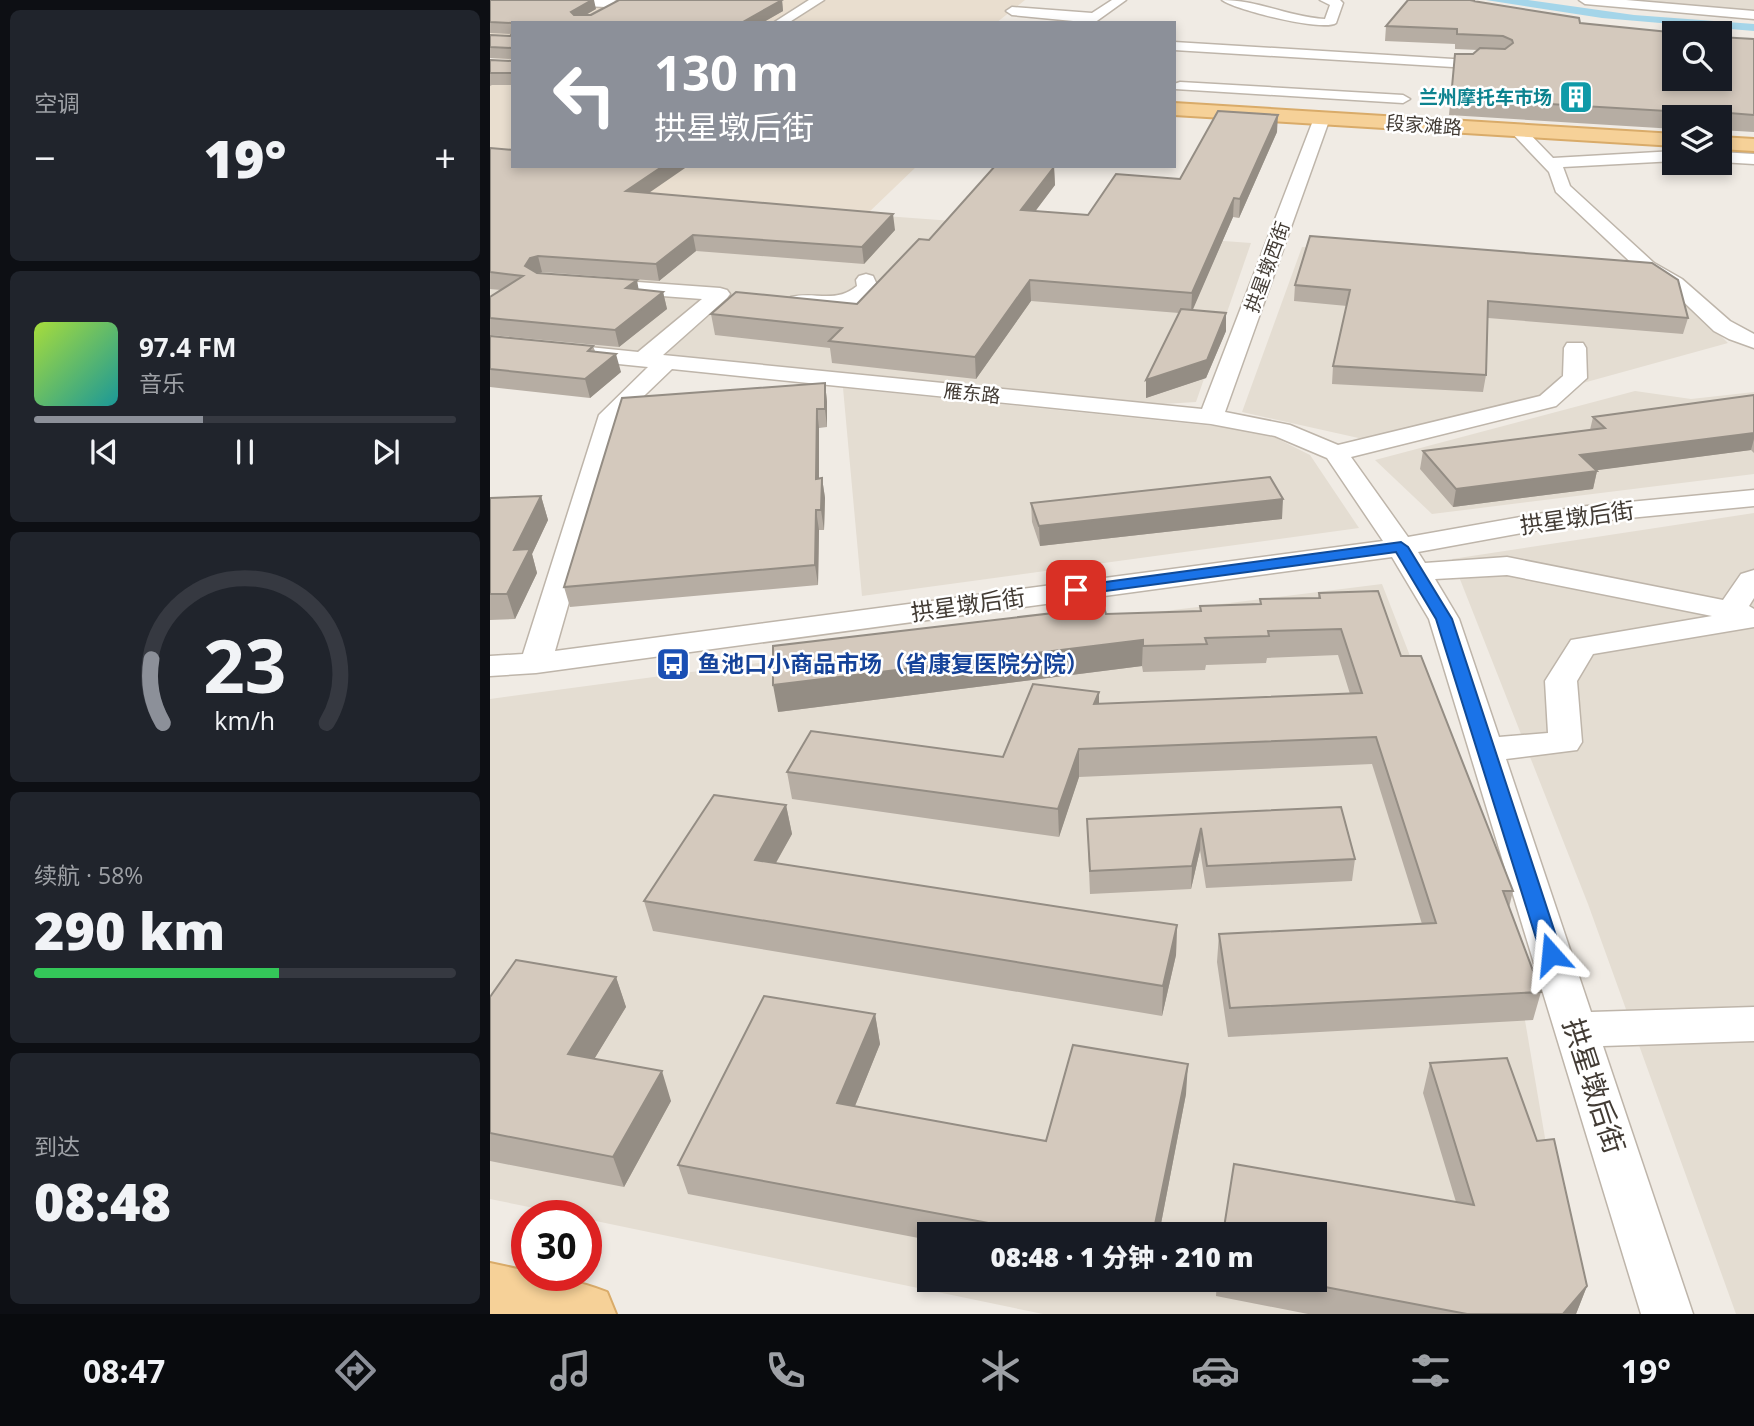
<!DOCTYPE html>
<html lang="zh">
<meta charset="utf-8">
<style>
:root{--surface:#171b24;--page:#20242c;--text:#f1f3f6;--muted:#9ea1a6;--line:#363941;--accent:#8c9099}
body{margin:0;font-family:"Open Sans","Noto Sans SC",sans-serif;background:var(--page);color:var(--text);height:100vh;display:flex;flex-direction:column;font-size:26px;white-space:nowrap}
*{box-sizing:border-box;margin:0}
p{font-size:23px;color:var(--muted)}
.icon{flex:none;width:38px;height:38px;fill:none;stroke:currentColor;stroke-width:2;stroke-linecap:round;stroke-linejoin:round}
.map{position:relative;flex:1;overflow:hidden}
.sheet{display:flex;flex-direction:column;gap:10px;padding:10px;background:#0d0f14;width:490px}
.sheet>*{flex:none}
.banner{position:absolute;left:21px;top:21px;width:665px;height:147px;border-radius:0px;box-shadow:0 4px 10px #0003;background:#8c9099;color:#fff;overflow:hidden}
.tools{position:absolute;left:1172px;top:21px;display:grid;gap:14px}
.tools a{display:grid;place-items:center;width:70px;height:70px;border-radius:0px;background:var(--surface);box-shadow:0 4px 10px #0003;font-size:35px}
.speed{position:absolute;left:21px;top:1200px;display:flex;gap:14px;font-size:35px;font-weight:700;text-align:center}
.speed>*{display:grid;place-content:center;width:91px;height:91px;border-radius:50%;background:var(--surface);box-shadow:0 4px 10px #0003;line-height:1}
.speed .limit{border:10px solid #d22;background:#fff;color:#111}
.pin{position:absolute;display:grid;place-items:center;width:60px;height:60px;color:#fff;margin:-30px;border-radius:14px;box-shadow:0 4px 10px #0006}
.me{position:absolute;width:77px;margin:-38px;rotate:342deg;stroke-linejoin:round;filter:drop-shadow(0 0 5px #0008)}
.turn{display:flex;align-items:center;gap:24px;height:147px;padding:0 28px;font-size:32px}
.turn .icon{width:91px;height:91px;stroke-width:2.5}
.turn b{display:block;font-size:49px;line-height:60px}
.big{font-size:52px;font-weight:800;line-height:1.1}
.sheet .card{flex:1;display:flex;flex-direction:column;justify-content:center;gap:10px;min-width:0;padding:0 24px;border-radius:10px;background:var(--page)}
.sheet .dial{align-items:center;gap:0}
.dial svg{height:182px;overflow:visible;fill:none;stroke:var(--line);stroke-width:7;stroke-linecap:round;text-anchor:middle}
.dial text{fill:var(--text);stroke:none}
.song{display:flex;align-items:center;gap:21px}
.cover{width:84px;height:84px;border-radius:10px;background:linear-gradient(135deg,hsl(80 70% 55%),hsl(180 70% 35%))}
.played{height:7px;border-radius:4px;background:linear-gradient(90deg,var(--accent) 40%,var(--line) 40%)}
.keys{display:flex;justify-content:space-around;direction:ltr}
.heat{display:flex;justify-content:space-between;align-items:center;font-size:38px;direction:ltr}
.charge{height:10px;border-radius:5px;background:linear-gradient(90deg,#34c759 58%,var(--line) 0)}
.trip{position:absolute;left:427px;top:1222px;width:410px;height:70px;border-radius:0px;background:var(--surface);box-shadow:0 4px 10px #0003;font-weight:800;line-height:70px;text-align:center}
.tab-bar{display:flex;height:112px;justify-content:space-around;align-items:center;background:#090b0e;color:var(--muted)}
.tab-bar .icon{width:49px;height:49px}
.tab-bar .current{color:var(--accent)}
.tab-bar b{font-size:32px;color:var(--text)}
main{display:flex;flex:1;min-height:0}
.map>svg:first-child{display:block}
.residential{fill:#e4ddd2;fill-rule:evenodd}
.education{fill:#e9decf}
.water{fill:#a4d5e9}
.lines{fill:none;stroke-linecap:round;stroke-linejoin:round}
.minor-casing{stroke:#beb5aa;stroke-width:3}
.major-casing{stroke:#d9ab69;stroke-width:4}
.minor{fill:#fff;fill-rule:evenodd}
.major{fill:#f6d198;fill-rule:evenodd}
.wall{fill:#b6ada3}
.shaded-wall{fill:#948d84}
.building{fill:#d4c9bd;stroke:#948d84;stroke-width:2}
.route{fill:#1a73e8;stroke:#114b97;stroke-width:2}
.labels{text-anchor:middle;stroke-width:5;stroke-linejoin:round;paint-order:stroke}
.far-culture-label{font-size:19px;font-weight:bold;fill:#0d838f;stroke:#fff;text-anchor:end}
.far-street-label{font-size:19px;fill:#423b34;stroke:#fff}
.street-label{font-size:23px;fill:#423b34;stroke:#fff}
.transit-label{font-size:23px;font-weight:bold;fill:#164399;stroke:#fff;text-anchor:start}
.near-street-label{font-size:28px;fill:#423b34;stroke:#fff}
</style>
<main>
<section class="sheet">
<div class="card"><p>空调</p>
<div class="heat"><a>−</a><b class="big">19°</b><a>+</a></div>
</div>
<div class="card">
<div class="song"><i class="cover"></i><div><b>97.4 FM</b><p>音乐</p></div></div>
<div class="played"></div>
<div class="keys"><svg class="icon" aria-label="previous" viewBox="0 0 24 24"><path d="M18 5L8 12l10 7zM5 5v14"/></svg><svg class="icon" aria-label="pause" viewBox="0 0 24 24"><path d="M8 5v14M16 5v14"/></svg><svg class="icon" aria-label="next" viewBox="0 0 24 24"><path d="M6 5l10 7-10 7zM19 5v14"/></svg></div>
</div>
<div class="card dial"><svg viewBox="0 0 100 80">
<path d="M14 69A42 42 0 1 1 86 69"/>
<path d="M14 69A42 42 0 0 1 9 41" stroke="#8c9099"/>
<text x="50" y="56" font-size="32" font-weight="700">23</text>
<text x="50" y="72" font-size="11">km/h</text>
</svg></div>
<div class="card"><p>续航 · 58%</p><b class="big">290 km</b><div class="charge"></div></div>
<div class="card"><p>到达</p><b class="big">08:48</b></div>
</section>
<div class="map">
<svg width="1264" height="1314" viewBox="0 0 1264 1314">
<rect width="100%" height="100%" fill="#f0ebe4"/>
<path class="residential" d="M1126,0H1264V10L1159,4Z
M0,187L761,243L706,402L624,407L0,336Z
M812,247L1169,274L1238,343L882,441L752,412Z
M353,388L772,431L820,455L869,528L372,596Z
M1145,391L1201,399L1264,392V474L942,514L885,460Z
M1264,513V1314H1246L1098,904L962,559Z
M892,584L1014,897L1085,1314H553L96,1219V1216H83L0,1199V699L418,643ZM439,1234H824V1279H439Z"/>
<path class="education" d="M0,0H535L506,23H23V60L0,58Z
M0,70L23,72V166H427L376,215L0,187Z"/>
<path class="water" d="M996,0H1038L1144,15L1264,24V31L1112,18Z"/>
<g class="lines">
<g class="minor-casing">
<path id="minor" d="M42,0H124L138,4L103,23H86L116,7L48,4Z
M319,0H334L298,23H283Z
M622,0H636L604,23L522,15L516,11L522,7L602,13Z
M732,0C768,0 800,17 835,19L840,5L830,0H850L853,3L846,23C834,32 745,10 732,0Z
M1089,0H1136L1264,11V19L1095,4Z
M684,42L979,60L986,64L979,68L684,50Z
M690,82L913,95L920,99L913,103L685,89L684,84Z
M832,113L840,118L735,412L800,425L848,445L1050,396L1073,376L1074,348L1077,343H1093L1096,348L1097,378L1066,406L861,457L918,537L1087,507L1264,490V506L1087,523L928,552L935,563L1017,557L1233,600L1251,574L1264,570V598L1259,606L1264,609V627L1103,654L1087,681L1092,742L1087,750L1016,759L1101,1012L1264,1007V1041L1113,1046L1203,1314H1151L939,619L902,557L46,673L0,676V656L33,654L109,415L158,367L0,351V337L148,352L212,299L106,291L99,289L96,285L99,281L106,279L230,288L237,290L240,294L237,298L173,355L712,409L824,118ZM182,369L721,424L785,436L837,458L893,541L65,651L132,417ZM1017,575L1222,616L1081,640L1055,681L1058,733L1009,737L969,619L945,579Z
M1027,125L1033,127L1063,158L1185,151V161L1073,167L1080,186L1164,263L1192,279L1240,321L1264,334V348L1239,339L1224,331L1178,287L1150,271L1066,192L1059,172L1019,130Z
M1230,152L1264,154V164L1230,162Z
M376,274L383,276L388,287C370,313 329,312 301,305L298,301L301,297C324,291 346,304 367,286L366,280L369,276Z"/>
</g>
<g class="major-casing">
<path id="major" d="M684,103L1185,134V146L684,115Z
M1230,137L1264,139V151L1230,149Z
M0,1263L37,1271V1276C65,1276 91,1282 117,1292L126,1314H0Z"/>
</g>
<use href="#minor" class="minor"/>
<use href="#major" class="major"/>
</g>
<path class="wall" d="M0,0L106,9L96,15L292,0L293,11L272,23H23V85H2L0,86V60L22,61V59L0,58V35L20,36L22,34L0,33Z
M985,2L1090,23L1185,79L1264,39V132L1230,130V117H1185V129L959,115L965,54H983L988,50L965,49V44L895,41L896,26Z
M787,132L749,218L743,217L702,310L736,331L716,378L656,398V380L689,313L541,301L486,379L342,363L340,348L225,335L221,314L367,304L439,240L564,167L565,185L545,211L598,215L690,179Z
M0,148L159,193L405,230L374,264L206,251L169,281L52,272L50,273L149,290L173,292L177,309L129,347L0,335V297L11,290L0,289Z
M805,285L1198,318L1193,334L998,318L996,375L993,392L842,384L843,366L857,306L804,301Z
M0,336L103,346L105,351L131,372L100,398L0,387Z
M335,383L337,402V427L329,428V478H332L335,498L334,530H329L328,585L80,607L74,587Z
M1264,395V453L1261,450L1106,470L1107,471L1103,489L963,507L930,469L933,451L1100,430L1103,417Z
M51,496L58,520L42,554L47,573L25,619L0,620V498Z
M541,503L792,519L550,546L542,522Z
M829,593L911,656L1023,891L1019,908L1051,992L1043,1020L738,1037L727,962L729,934L932,924L882,764L589,777L569,837L302,799L297,772L513,757L609,692V704L860,694L848,655L777,658L776,663L716,665L715,670L653,672L652,666L288,712L616,614L710,611V606L770,604V599L828,598Z
M296,805L302,834L286,863L687,925L686,955L672,1016L163,931L154,901Z
M851,807L865,859L862,881L716,888L710,850L701,889L600,894L597,819Z
M126,977L136,1007L104,1059L181,1101L134,1187L0,1161V997Z
M385,1014L390,1044L365,1106L556,1141L696,1094L669,1234H439V1240L198,1194L188,1165Z
M940,1063L1097,1286L1086,1314H818L726,1296L727,1279H824L966,1202L933,1093Z
M644,1279H660L659,1282Z"/>
<path class="shaded-wall" d="M102,0H104L106,9L83,22L81,12Z
M292,0L293,11L272,23H251Z
M788,115L787,132L749,218L750,199Z
M173,166H198L140,206L136,191Z
M564,167L565,185L532,229L531,210Z
M744,198L743,217L701,314L702,293Z
M403,214L405,230L374,264L372,247Z
M203,235L206,251L169,281L166,264Z
M48,256L52,272L44,274L35,266L40,258Z
M147,280L150,297L136,288Z
M540,280L541,301L486,379L485,357Z
M173,292L177,309L129,347L125,330Z
M736,313V331L716,378L656,398V380Z
M126,354L131,372L100,398L95,379Z
M335,383L337,402V427L335,409Z
M327,409L329,428V498L326,479Z
M1264,433V439L1261,450L1086,473L1090,455Z
M1107,471L1103,489L963,507L966,489Z
M332,478L335,498L334,530L331,510Z
M51,496L58,520L42,554L47,573L25,619L17,594L24,550Z
M793,499L792,519L550,546L549,526Z
M326,510L329,530L328,585L325,565Z
M653,640L652,666L288,712L283,685Z
M609,692V719L604,704Z
M589,749V777L569,837L568,809Z
M296,805L302,834L271,889L265,860Z
M711,828L710,850L701,889L702,866Z
M687,925L686,955L672,1016L673,986Z
M126,977L136,1007L89,1084L78,1054Z
M385,1014L390,1044L354,1133L347,1103Z
M698,1064L696,1094L669,1234H663Z
M172,1071L181,1101L134,1187L123,1157Z
M1097,1286L1086,1314H1073Z"/>
<path class="building" d="M0,0H102L81,12L84,15H101L129,0H292L251,23H23V30L22,23L0,22Z
M918,0H980L985,1H983L1089,18L1090,23L1189,33H1185V79H1230V37L1264,39V115L1227,112V114L961,98L965,54H983L990,48L1015,49L1023,43L1022,40L1013,36L967,34V29L896,26Z
M23,33V73H0V60L22,61V48L0,47V35L20,36Z
M728,111L788,115L750,199L744,198L702,293L540,280L485,357L339,341L352,328L221,314L246,292L367,304L429,239L439,240L505,166L564,167L531,210L598,215L626,174L690,179Z
M0,148L23,150V166H173L136,191L403,214L372,247L203,235L166,264L48,256L40,258L35,266L47,273L147,280L136,288L173,292L125,330L0,318V297L33,276L0,272Z
M820,236L1162,263L1188,280L1198,318L998,301L996,375L843,366L860,290L805,285Z
M691,309L736,313L717,360L656,380Z
M0,336L103,346L98,351L126,354L95,379L0,369Z
M335,383V409H327L326,479L332,478L331,510H326L325,565L74,587L132,398Z
M1264,395V433L1090,455L1107,471L966,489L933,451L1115,428L1103,417Z
M780,477L793,499L549,526L541,503Z
M51,496L24,550L40,549L17,594H0V498Z
M888,591L911,656H931L1023,891H1013L1051,992L740,1008L729,934L946,923L886,737L589,749L568,809L297,772L321,731L513,757L543,684L609,692L604,704L872,693L851,629L778,631L779,636L715,638L717,644L653,646V640L283,685V646L614,607L616,614L711,611L710,606L771,604L770,599L830,598L829,593Z
M224,795L296,805L265,860L687,925L673,986L154,901Z
M851,807L865,859L717,866L711,828L702,866L600,871L597,819Z
M26,960L126,977L78,1054L172,1071L123,1157L0,1133V997Z
M274,996L385,1014L347,1103L556,1141L583,1045L698,1064L663,1234H558L188,1165Z
M1017,1058L1047,1141L1064,1139L1097,1286L1073,1314H977L793,1279H824V1234H733L744,1164L984,1205L940,1063Z"/>
<path class="route" d="M911,542L918,547L962,619L1072,954L1069,959L1061,962L1054,959L1051,954L946,619L906,552L586,595L579,590L586,586Z"/>
<defs>
<g id="building-square" transform="scale(1.75)"><rect x="-9" y="-9" width="18" height="18" rx="4" fill="#0f9aa8" stroke="#fff"/><path d="M-4-6H4V6H1V3H-1V6H-4ZM-2.5-4.3h1.7v1.8h-1.7ZM.8-4.3h1.7v1.8H.8ZM-2.5-1h1.7V.8h-1.7ZM.8-1h1.7V.8H.8Z" fill="#fff"/></g>
<g id="bus-square" transform="scale(1.75)"><rect x="-9" y="-9" width="18" height="18" rx="4" fill="#1a4fb4" stroke="#fff"/><path d="M-5-6H5V4H4V6H2V4H-2V6H-4V4H-5ZM-3.5-4V0h7V-4ZM-3.5 1.2v1.5H-2V1.2ZM2 1.2v1.5H3.5V1.2Z" fill="#fff"/></g>
</defs>
<g fill-rule="evenodd">
<use href="#building-square" x="1086" y="97"/>
<use href="#bus-square" x="183" y="664"/>
</g>
<g class="labels">
<g class="far-culture-label">
<text x="1062" y="104">兰州摩托车市场</text>
</g>
<g class="far-street-label">
<text transform="translate(934 125) rotate(4)" y="7">段家滩路</text>
<text transform="translate(777 267) rotate(-70)" y="7">拱星墩西街</text>
<text transform="translate(482 393) rotate(6)" y="7">雁东路</text>
</g>
<g class="street-label">
<text transform="translate(1087 518) rotate(-8)" y="8">拱星墩后街</text>
<text transform="translate(478 605) rotate(-8)" y="8">拱星墩后街</text>
</g>
<g class="transit-label">
<text x="208" y="672">鱼池口小商品市场（省康复医院分院）</text>
</g>
<g class="near-street-label">
<text transform="translate(1104 1086) rotate(72)" y="10">拱星墩后街</text>
</g>
</g>
</svg>
<div class="tools">
<a><svg class="icon" aria-label="search" viewBox="0 0 24 24"><circle cx="10" cy="10" r="6"/><path d="M15 15l6 6"/></svg></a>
<a><svg class="icon" aria-label="layers" viewBox="0 0 24 24"><path d="M12 4l9 5-9 5-9-5zM3 14l9 5 9-5"/></svg></a>
</div>
<div class="speed"><div class="limit">30</div></div>
<div class="pin" style="left:586px;top:590px;background:#d93025"><svg class="icon" aria-label="arrive" viewBox="0 0 24 24"><path d="M6 21V4h12l-3 4 3 4H6"/></svg></div>
<svg class="me" style="left:1061px;top:954px" viewBox="-20 -20 40 40"><path d="M0-17L14 15 0 8-14 15z" fill="#1a73e8" stroke="#fff" stroke-width="4"/></svg>
<div class="trip">08:48 · 1 分钟 · 210 m</div>
<div class="banner">
<div class="turn"><svg class="icon" aria-label="left" viewBox="0 0 24 24"><path d="M17 20v-9H6M10 6l-5 5 5 5"/></svg><div><b>130 m</b>拱星墩后街</div></div>
</div>
</div>
</main>
<nav class="tab-bar">
<b>08:47</b>
<svg class="icon current" aria-label="directions" viewBox="0 0 24 24"><path d="M12 3l9 9-9 9-9-9zM9 14v-3h6M13 9l2 2-2 2"/></svg>
<svg class="icon" aria-label="music" viewBox="0 0 24 24"><path d="M9 18V5l10-2v13"/><circle cx="6" cy="18" r="3"/><circle cx="16" cy="16" r="3"/></svg>
<svg class="icon" aria-label="phone" viewBox="0 0 24 24"><path d="M5 4h4l2 5-3 2q2 4 5 5l2-3 5 2v4C11 20 4 13 5 4z"/></svg>
<svg class="icon" aria-label="climate" viewBox="0 0 24 24"><path d="M12 3v18M4 7l16 10M4 17L20 7"/></svg>
<svg class="icon" aria-label="car" viewBox="0 0 24 24"><path d="M5 17H2v-5l4-1 3-4h7l3 4 3 1v5h-3M9 17h6M6 11h13"/><circle cx="7" cy="17" r="2"/><circle cx="17" cy="17" r="2"/></svg>
<svg class="icon" aria-label="filters" viewBox="0 0 24 24"><path d="M4 7h16M4 17h16"/><circle cx="9" cy="7" r="2"/><circle cx="15" cy="17" r="2"/></svg>
<b>19°</b>
</nav>
